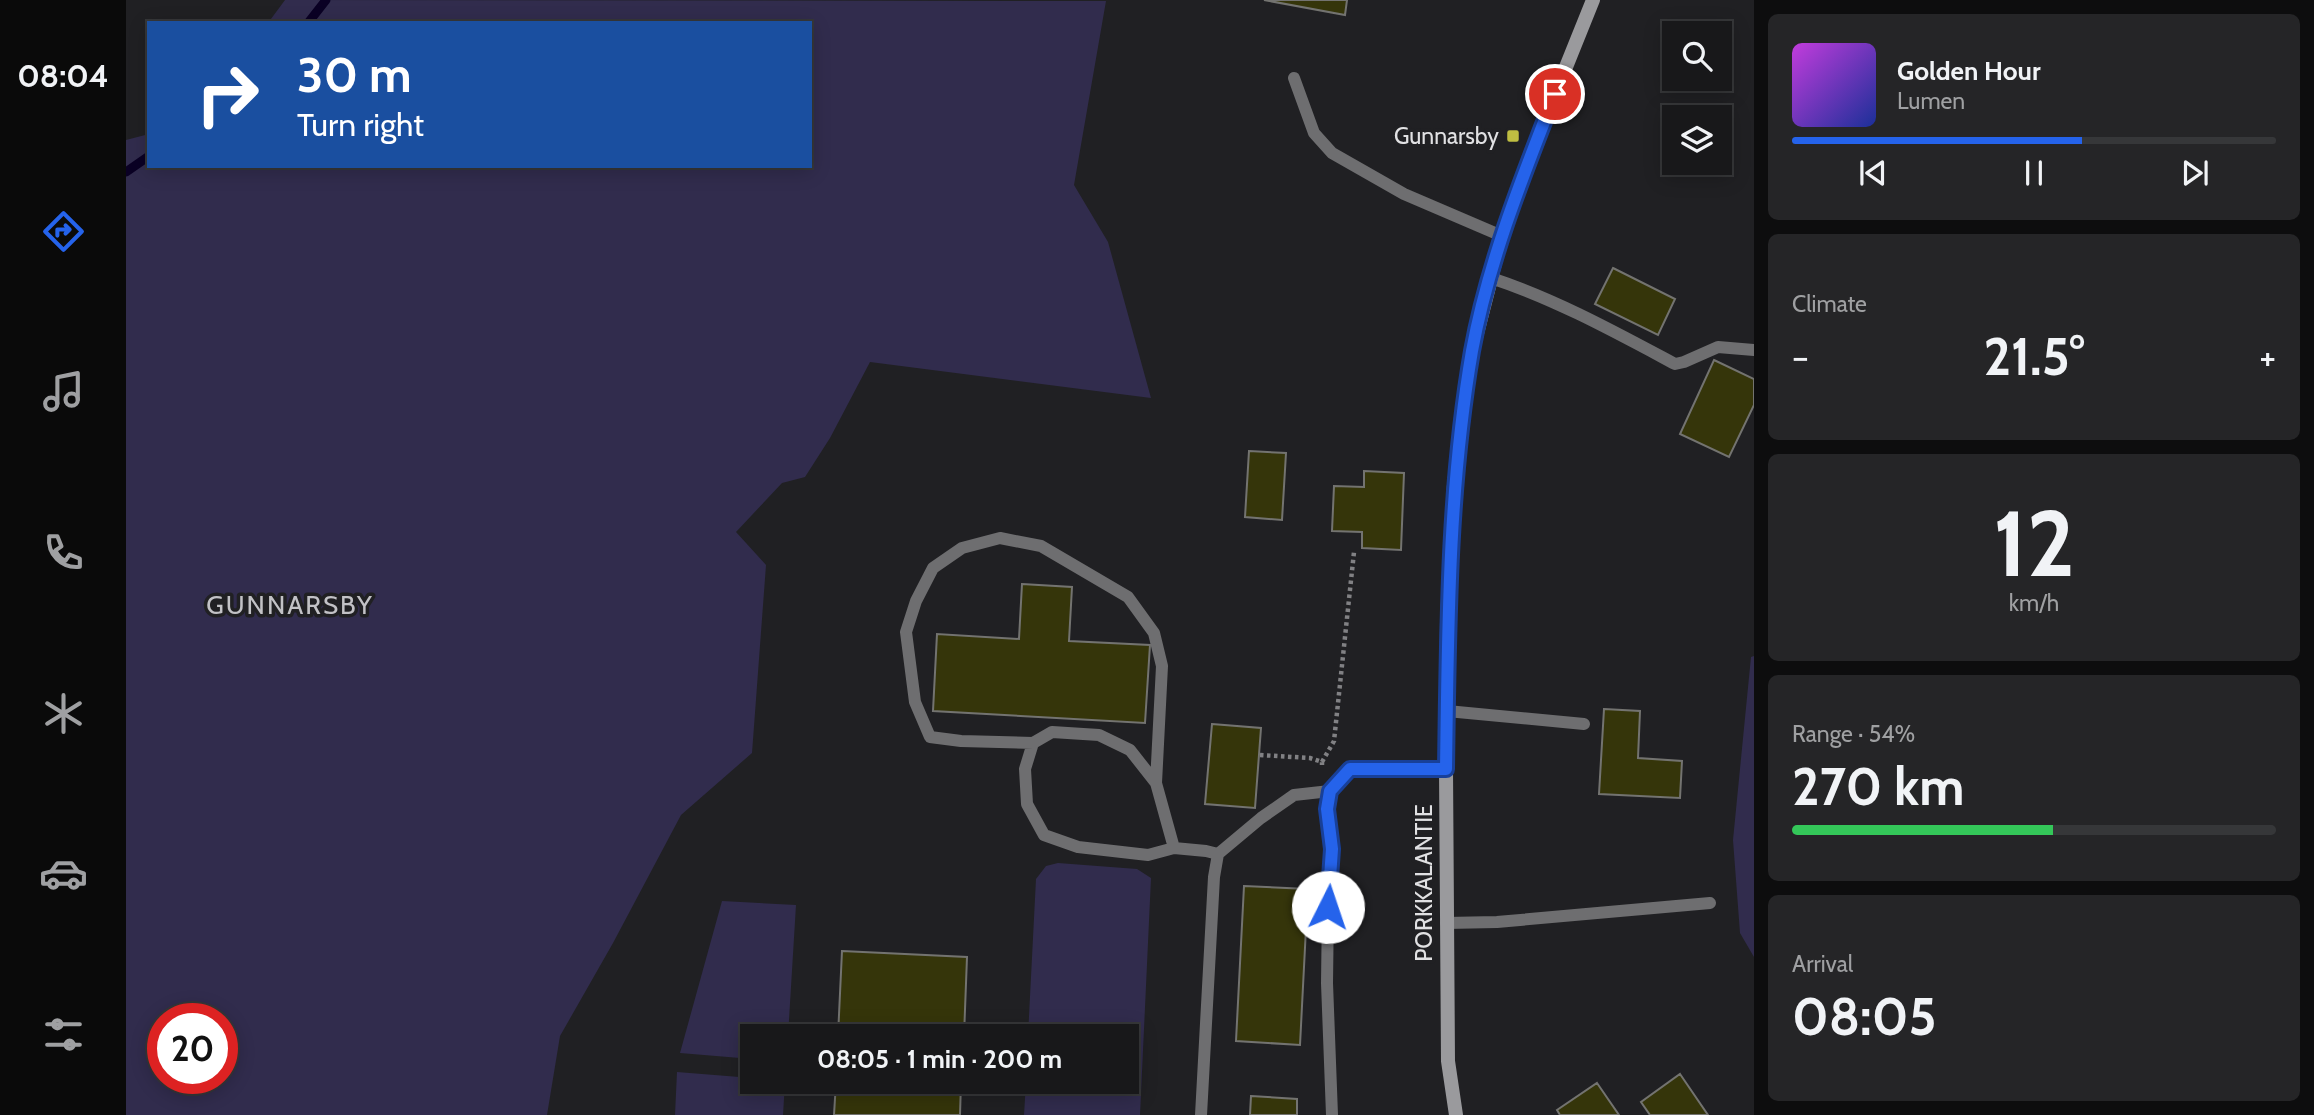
<!DOCTYPE html>
<meta charset="utf-8">
<style>
:root{--surface:#18181a;--page:#252527;--text:#f1f3f6;--muted:#9fa0a2;--line:#363739;--accent:#2563eb}
body{margin:0;font-family:Cabin,sans-serif;background:var(--page);color:var(--text);height:100vh;display:flex;flex-direction:column;font-size:26px;white-space:nowrap}
*{box-sizing:border-box;margin:0}
p{font-size:23px;color:var(--muted)}
.icon{flex:none;width:38px;height:38px;fill:none;stroke:currentColor;stroke-width:2;stroke-linecap:round;stroke-linejoin:round}
.map{position:relative;flex:1;overflow:hidden}
.drawer{display:flex;flex-direction:column;gap:14px;padding:14px;background:#0d0d0e;width:560px}
.drawer>*{flex:none}
.top-card{position:absolute;left:21px;top:21px;width:665px;height:147px;border-radius:0px;box-shadow:0 4px 18px #0003,0 0 0 2px var(--line);background:#1a4fa0;color:#fff;overflow:hidden}
.tools{position:absolute;left:1536px;top:21px;display:grid;gap:14px}
.tools a{display:grid;place-items:center;width:70px;height:70px;border-radius:0px;background:var(--surface);box-shadow:0 4px 18px #0003,0 0 0 2px var(--line);font-size:35px}
.speed{position:absolute;left:21px;top:1003px;display:flex;gap:14px;font-size:35px;font-weight:700;text-align:center}
.speed>*{display:grid;place-content:center;width:91px;height:91px;border-radius:50%;background:var(--surface);box-shadow:0 4px 18px #0003,0 0 0 2px var(--line);line-height:1}
.speed .limit{border:10px solid #d22;background:#fff;color:#111}
.pin{position:absolute;display:grid;place-items:center;width:60px;height:60px;color:#fff;margin:-30px;border:4px solid #fff;border-radius:50%;box-shadow:0 2px 7px #0007}
.me{position:absolute;width:77px;margin:-38px;rotate:4deg;stroke-linejoin:round;filter:drop-shadow(0 0 5px #0008)}
.turn{display:flex;align-items:center;gap:24px;height:147px;padding:0 35px;font-size:32px}
.turn .icon{width:91px;height:91px;stroke-width:2.5}
.turn b{display:block;font-size:49px;line-height:60px}
.big{font-size:52px;font-weight:800;line-height:1.1}
.drawer .tile{flex:1;display:flex;flex-direction:column;justify-content:center;gap:10px;min-width:0;padding:0 24px;border-radius:10px;background:var(--page)}
.drawer .dial{align-items:center;gap:0}
.dial b{font-size:91px;line-height:1}
.song{display:flex;align-items:center;gap:21px}
.cover{width:84px;height:84px;border-radius:10px;background:linear-gradient(135deg,hsl(290 70% 55%),hsl(230 70% 35%))}
.played{height:7px;border-radius:4px;background:linear-gradient(90deg,var(--accent) 60%,var(--line) 60%)}
.keys{display:flex;justify-content:space-around;direction:ltr}
.heat{display:flex;justify-content:space-between;align-items:center;font-size:38px;direction:ltr}
.charge{height:10px;border-radius:5px;background:linear-gradient(90deg,#34c759 54%,var(--line) 0)}
.trip{position:absolute;left:614px;top:1024px;width:399px;height:70px;border-radius:0px;background:var(--surface);box-shadow:0 4px 18px #0003,0 0 0 2px var(--line);font-weight:800;line-height:70px;text-align:center}
main{display:flex;flex:1;min-height:0}
.tabs{display:flex;flex-direction:column;width:126px;justify-content:space-around;align-items:center;background:#0a0a0a;color:var(--muted)}
.tabs .icon{width:49px;height:49px}
.tabs .on{color:var(--accent)}
.tabs b{font-size:32px;color:var(--text)}
.map>svg:first-child{display:block}
.green{fill:#312c4d;fill-rule:evenodd}
.lines{fill:none;stroke-linecap:round;stroke-linejoin:round}
.stream{stroke:#0a0024;stroke-width:9}
.building{fill:#35350a;stroke:#737370;stroke-width:2}
.path{stroke:#818184;stroke-width:4.5;stroke-dasharray:3.5 3.5;stroke-linecap:butt}
.lane{stroke:#6e6e70;stroke-width:12}
.secondary{stroke:#9a9a9d;stroke-width:14}
.route-casing{stroke:#184099;stroke-width:18}
.route{stroke:#2563eb;stroke-width:12}
.poi-dot{fill:#bfbe42;stroke:#202023;stroke-width:2.5}
.labels{text-anchor:middle;stroke-width:7;stroke-linejoin:round;paint-order:stroke}
.poi-label{font-size:23px;fill:#e1e1e3;stroke:#202023;text-anchor:end}
.street-label{font-size:23px;fill:#e1e1e3;stroke:#202023}
.quarter-label{font-size:26px;letter-spacing:2px;fill:#c2c2c6;stroke:#202023}
</style>
<main>
<nav class="tabs">
<b>08:04</b>
<svg class="icon on" aria-label="directions" viewBox="0 0 24 24"><path d="M12 3l9 9-9 9-9-9zM9 14v-3h6M13 9l2 2-2 2"/></svg>
<svg class="icon" aria-label="music" viewBox="0 0 24 24"><path d="M9 18V5l10-2v13"/><circle cx="6" cy="18" r="3"/><circle cx="16" cy="16" r="3"/></svg>
<svg class="icon" aria-label="phone" viewBox="0 0 24 24"><path d="M5 4h4l2 5-3 2q2 4 5 5l2-3 5 2v4C11 20 4 13 5 4z"/></svg>
<svg class="icon" aria-label="climate" viewBox="0 0 24 24"><path d="M12 3v18M4 7l16 10M4 17L20 7"/></svg>
<svg class="icon" aria-label="car" viewBox="0 0 24 24"><path d="M5 17H2v-5l4-1 3-4h7l3 4 3 1v5h-3M9 17h6M6 11h13"/><circle cx="7" cy="17" r="2"/><circle cx="17" cy="17" r="2"/></svg>
<svg class="icon" aria-label="filters" viewBox="0 0 24 24"><path d="M4 7h16M4 17h16"/><circle cx="9" cy="7" r="2"/><circle cx="15" cy="17" r="2"/></svg>
</nav>
<div class="map">
<svg width="1628" height="1115" viewBox="0 0 1628 1115">
<rect width="100%" height="100%" fill="#202023"/>
<path class="green" d="M159,0L980,1L948,185L982,242L1025,398L744,362L704,438L679,477L656,483L610,532L640,565L626,753L555,815L487,943L434,1036L421,1115H0V140L23,134V166H684V23H142ZM96,1018V1078H37V1018Z
M1628,656V957L1614,933L1607,840L1625,657Z
M932,863L1011,869L1025,878L1014,1115H898L900,1082H1001V1036H902L910,879L920,866Z
M596,901L670,905L662,1036H626V1059L554,1053Z
M551,1072L626,1078V1082H659L657,1115H549Z"/>
<g class="lines">
<path class="stream" d="M182,23L200,0
M0,172L23,156"/>
</g>
<path class="building" d="M1138,0H1221L1219,15Z
M1487,268L1549,299L1532,335L1469,304Z
M1588,360L1628,379V405L1603,457L1554,434Z
M1123,451L1160,453L1156,520L1119,517Z
M1238,471L1278,473L1275,550L1236,548V532L1206,531L1208,486L1238,487Z
M896,584L946,587L943,641L1024,645L1019,723L807,711L811,634L893,639Z
M1478,709L1514,711L1512,758L1556,761L1554,798L1473,794Z
M1086,724L1135,728L1129,808L1079,804Z
M1118,886L1182,889L1174,1045L1110,1041Z
M716,951L841,957L838,1036H712Z
M1554,1074L1582,1115H1524L1515,1102Z
M710,1082H835L834,1115H708Z
M1471,1083L1493,1115H1434L1431,1110Z
M1125,1096L1171,1099V1115H1124Z"/>
<g class="lines">
<path class="path" d="M1134,755L1184,758L1196,762V765
M1196,762L1208,741L1228,552"/>
<path class="lane" d="M1168,78L1188,133L1206,153L1278,194L1376,236
M1365,278C1429,299 1489,332 1549,364L1558,362L1592,347L1628,350
M1321,711L1458,724
M907,743L899,769L901,804L918,835L952,847L1022,855L1048,848
M1030,783L1036,666L1028,633L1002,597L915,546L874,538L836,548L807,568L790,601L780,632L789,702L804,737L835,741L907,743L926,732L973,735L1004,750L1030,783L1048,848L1080,851L1092,854
M1320,923L1371,922L1584,903
M1075,1115L1088,877L1092,854L1135,818L1168,795L1204,791
M1206,1115L1201,983L1202,907L1206,849L1201,809L1204,791L1224,769H1320"/>
<path class="secondary" d="M1330,1115L1322,1061L1320,769L1321,621L1328,484L1334,435L1347,349L1376,236L1399,169L1467,0"/>
</g>
<g class="lines">
<g class="route-casing">
<path id="route" d="M1202,907L1206,849L1201,809L1204,791L1224,769H1320C1322,629 1322,490 1346,351C1362,263 1396,178 1429,94"/>
</g>
<use href="#route" class="route"/>
</g>
<rect class="poi-dot" x="1380" y="129" width="14" height="14" rx="3.5"/>
<g class="labels">
<g class="poi-label">
<text x="1373" y="144">Gunnarsby</text>
</g>
<g class="street-label">
<text transform="translate(1298 883) rotate(-90)" y="8">PORKKALANTIE</text>
</g>
<g class="quarter-label">
<text x="164" y="614">GUNNARSBY</text>
</g>
</g>
</svg>
<div class="tools">
<a><svg class="icon" aria-label="search" viewBox="0 0 24 24"><circle cx="10" cy="10" r="6"/><path d="M15 15l6 6"/></svg></a>
<a><svg class="icon" aria-label="layers" viewBox="0 0 24 24"><path d="M12 4l9 5-9 5-9-5zM3 14l9 5 9-5"/></svg></a>
</div>
<div class="speed"><div class="limit">20</div></div>
<div class="pin" style="left:1429px;top:94px;background:#d93025"><svg class="icon" aria-label="arrive" viewBox="0 0 24 24"><path d="M6 21V4h12l-3 4 3 4H6"/></svg></div>
<svg class="me" style="left:1202px;top:907px" viewBox="-20 -20 40 40"><circle r="19" fill="#fff"/><path d="M0-13L10 11 0 6-10 11z" fill="#2563eb"/></svg>
<div class="trip">08:05 · 1 min · 200 m</div>
<div class="top-card">
<div class="turn"><svg class="icon" aria-label="right" viewBox="0 0 24 24"><path d="M7 20v-9h11M14 6l5 5-5 5"/></svg><div><b>30 m</b>Turn right</div></div>
</div>
</div>
<section class="drawer">
<div class="tile">
<div class="song"><i class="cover"></i><div><b>Golden Hour</b><p>Lumen</p></div></div>
<div class="played"></div>
<div class="keys"><svg class="icon" aria-label="previous" viewBox="0 0 24 24"><path d="M18 5L8 12l10 7zM5 5v14"/></svg><svg class="icon" aria-label="pause" viewBox="0 0 24 24"><path d="M8 5v14M16 5v14"/></svg><svg class="icon" aria-label="next" viewBox="0 0 24 24"><path d="M6 5l10 7-10 7zM19 5v14"/></svg></div>
</div>
<div class="tile"><p>Climate</p>
<div class="heat"><a>−</a><b class="big">21.5°</b><a>+</a></div>
</div>
<div class="tile dial"><b>12</b><p>km/h</p></div>
<div class="tile"><p>Range · 54%</p><b class="big">270 km</b><div class="charge"></div></div>
<div class="tile"><p>Arrival</p><b class="big">08:05</b></div>
</section>
</main>
